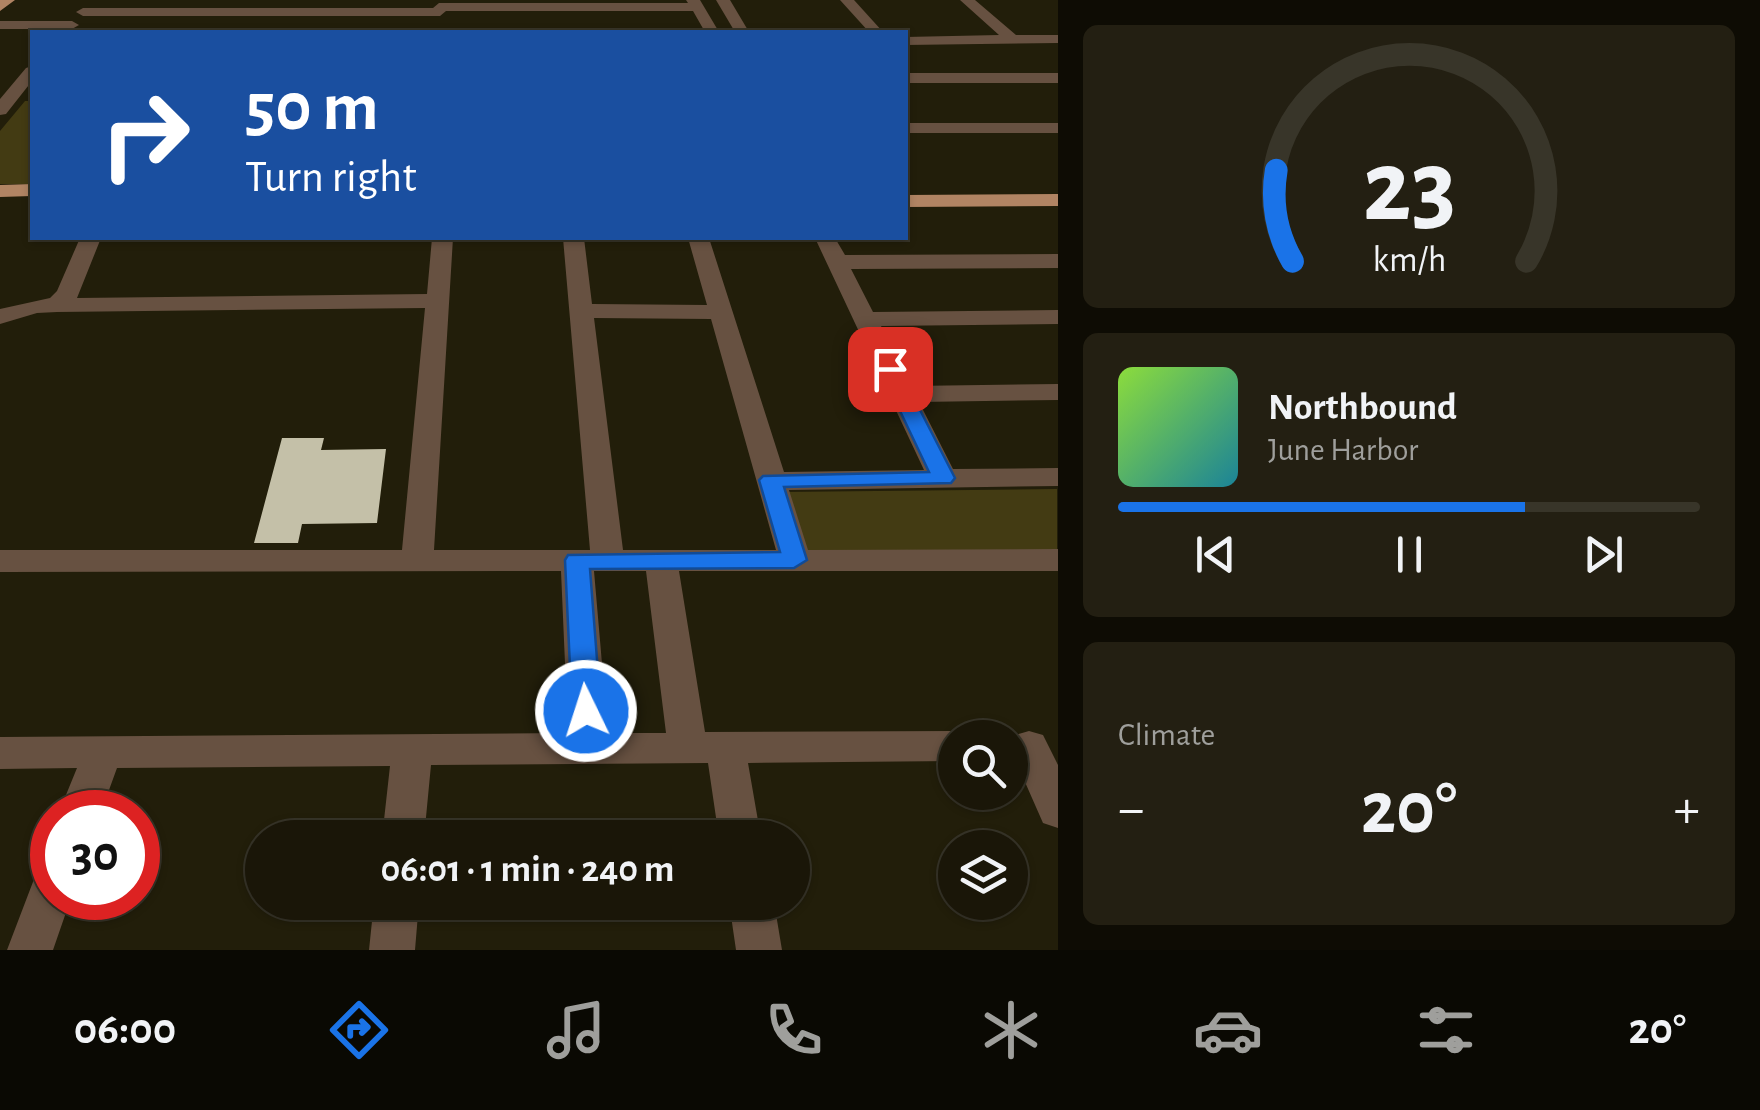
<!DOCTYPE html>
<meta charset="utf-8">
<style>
:root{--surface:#1a1608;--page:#231f12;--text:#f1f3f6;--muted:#9f9f9c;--line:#383529;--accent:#1a73e8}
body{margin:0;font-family:"Alegreya Sans",sans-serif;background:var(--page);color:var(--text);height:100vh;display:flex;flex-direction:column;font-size:38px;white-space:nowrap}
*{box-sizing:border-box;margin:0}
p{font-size:32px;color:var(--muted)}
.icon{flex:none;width:55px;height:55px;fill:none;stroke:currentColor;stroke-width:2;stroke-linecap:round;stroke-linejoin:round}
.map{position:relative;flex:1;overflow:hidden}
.drawer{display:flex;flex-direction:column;gap:25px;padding:25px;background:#0e0c04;width:702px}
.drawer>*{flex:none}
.banner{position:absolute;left:30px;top:30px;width:878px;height:210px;border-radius:0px;box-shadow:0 2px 8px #0004,0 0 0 2px var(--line);background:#1a4fa0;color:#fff;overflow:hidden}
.controls{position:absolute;left:938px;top:720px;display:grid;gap:20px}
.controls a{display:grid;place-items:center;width:90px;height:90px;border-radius:50%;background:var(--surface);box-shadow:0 2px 8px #0004,0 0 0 2px var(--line);font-size:50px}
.speed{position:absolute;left:30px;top:790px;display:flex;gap:20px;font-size:50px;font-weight:700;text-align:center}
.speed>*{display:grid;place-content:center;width:130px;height:130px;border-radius:50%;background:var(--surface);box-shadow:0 2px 8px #0004,0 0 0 2px var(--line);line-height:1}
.speed .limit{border:15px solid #d22;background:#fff;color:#111}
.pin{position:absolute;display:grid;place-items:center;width:85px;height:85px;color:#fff;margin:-42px;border-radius:20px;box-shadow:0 5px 15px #0006}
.me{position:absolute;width:110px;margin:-55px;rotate:356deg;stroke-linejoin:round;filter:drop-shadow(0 0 8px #0008)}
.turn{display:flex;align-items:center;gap:35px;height:210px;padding:0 50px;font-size:45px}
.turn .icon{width:130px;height:130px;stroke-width:2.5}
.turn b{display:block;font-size:70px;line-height:85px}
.big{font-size:75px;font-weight:600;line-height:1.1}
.drawer .widget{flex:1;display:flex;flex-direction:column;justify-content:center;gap:15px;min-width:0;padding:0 35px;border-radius:15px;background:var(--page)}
.drawer .dial{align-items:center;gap:0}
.dial svg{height:260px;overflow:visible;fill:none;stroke:var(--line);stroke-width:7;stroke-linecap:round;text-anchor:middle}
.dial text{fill:var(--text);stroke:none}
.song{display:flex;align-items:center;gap:30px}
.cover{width:120px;height:120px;border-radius:15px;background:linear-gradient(135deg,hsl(90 70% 55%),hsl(190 70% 35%))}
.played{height:10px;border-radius:5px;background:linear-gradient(90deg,var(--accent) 70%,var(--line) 70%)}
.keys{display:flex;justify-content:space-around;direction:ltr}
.heat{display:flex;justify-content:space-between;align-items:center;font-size:55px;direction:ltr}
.trip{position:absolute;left:245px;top:820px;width:565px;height:100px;border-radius:50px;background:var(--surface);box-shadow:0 2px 8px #0004,0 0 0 2px var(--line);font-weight:600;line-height:100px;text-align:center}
.tabs{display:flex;height:160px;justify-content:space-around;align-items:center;background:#0a0903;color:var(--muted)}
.tabs .icon{width:70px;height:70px}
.tabs .current{color:var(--accent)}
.tabs b{font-size:45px;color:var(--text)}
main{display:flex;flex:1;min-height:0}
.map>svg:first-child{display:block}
.green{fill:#433b13}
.building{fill:#c4c0a8}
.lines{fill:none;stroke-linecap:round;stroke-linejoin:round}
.minor{fill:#675141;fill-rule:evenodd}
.major{fill:#b18463;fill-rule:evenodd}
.route{fill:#1a73e8;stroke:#114b97;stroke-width:2.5}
</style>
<main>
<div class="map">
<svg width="1058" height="950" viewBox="0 0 1058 950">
<rect width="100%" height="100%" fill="#221e0a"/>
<path class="green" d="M25,101H32V184H0V131Z
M1057,489V551L802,554L782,492Z"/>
<path class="building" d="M282,438H324L321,450L386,449L377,523L302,524L298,543H254Z"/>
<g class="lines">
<path class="minor" d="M686,0H700L719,32H705L693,11H446L440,16H83L76,12L83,8H433L439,3H688Z
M716,0H730L749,32H735Z
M840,0H854L883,32H869Z
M960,0H975L1016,35H1058V43L905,45V37L999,35Z
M0,21H72L79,25L72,29H0Z
M32,66V81L6,114L0,115V99L26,68Z
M905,73H1058V83H905Z
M905,123H1058V133H905Z
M80,238H101L77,298L427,294L432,238H453L434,550H590L563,238H584L592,304L707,305L688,238H709L784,472L924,470L815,238H835L845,255L1058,254V268L851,269L873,312L1058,310V324L881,326L911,386L1058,384V400L919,402L953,469L1058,468V486L789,490L808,550L1058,549V571H679L705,732L955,731L970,738H955V761L748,763L761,838H719L708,763L431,765L424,838H382L390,766L117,768L101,812H59L77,768L0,769V737L568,733L561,571L0,572V550H402L425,308L57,312L37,313L0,324V309L50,298L57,291ZM594,318L711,319L776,550H623ZM594,571H646L666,733H608Z
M1029,731L1043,735L1058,765V828L1043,823L1010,748L1015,735Z
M52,869V898H71L53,950H7L36,874Z
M374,902H419L415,950H369Z
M729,902H774L782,950H736Z"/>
<path class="major" d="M0,0H15L0,11Z
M32,184V196L0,197V185Z
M1058,194V206L905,207V195Z"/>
</g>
<path class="route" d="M890,363L899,369L955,478L951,483L784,487L807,560L794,568L590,569L601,711L597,719L586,722L576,719L572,711L565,560L568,555L780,552L759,480L763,476L929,472L880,369Z"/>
</svg>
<div class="controls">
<a><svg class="icon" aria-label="search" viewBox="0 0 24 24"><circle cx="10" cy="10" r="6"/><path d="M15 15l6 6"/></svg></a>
<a><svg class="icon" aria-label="layers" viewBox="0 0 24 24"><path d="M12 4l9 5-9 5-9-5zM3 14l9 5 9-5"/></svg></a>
</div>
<div class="speed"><div class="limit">30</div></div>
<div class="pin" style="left:890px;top:369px;background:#d93025"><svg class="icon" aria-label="arrive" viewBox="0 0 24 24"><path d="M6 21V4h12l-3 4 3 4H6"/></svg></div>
<svg class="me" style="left:586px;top:711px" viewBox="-20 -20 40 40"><circle r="17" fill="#1a73e8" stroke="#fff" stroke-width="3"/><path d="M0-11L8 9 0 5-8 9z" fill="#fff"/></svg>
<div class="trip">06:01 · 1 min · 240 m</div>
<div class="banner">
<div class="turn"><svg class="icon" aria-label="right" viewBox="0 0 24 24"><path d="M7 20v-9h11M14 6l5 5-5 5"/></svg><div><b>50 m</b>Turn right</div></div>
</div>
</div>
<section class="drawer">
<div class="widget dial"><svg viewBox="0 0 100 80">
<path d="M14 69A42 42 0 1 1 86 69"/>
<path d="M14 69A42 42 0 0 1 9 41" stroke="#1a73e8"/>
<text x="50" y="56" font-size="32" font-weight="700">23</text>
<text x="50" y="72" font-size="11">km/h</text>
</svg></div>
<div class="widget">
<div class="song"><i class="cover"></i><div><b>Northbound</b><p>June Harbor</p></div></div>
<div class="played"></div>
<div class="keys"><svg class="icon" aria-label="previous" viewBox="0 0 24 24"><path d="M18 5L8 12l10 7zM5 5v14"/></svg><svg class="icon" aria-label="pause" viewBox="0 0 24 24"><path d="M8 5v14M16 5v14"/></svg><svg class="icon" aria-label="next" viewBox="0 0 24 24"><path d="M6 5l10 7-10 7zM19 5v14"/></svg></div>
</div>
<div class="widget"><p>Climate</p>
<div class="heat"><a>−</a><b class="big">20°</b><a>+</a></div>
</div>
</section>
</main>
<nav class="tabs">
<b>06:00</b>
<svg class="icon current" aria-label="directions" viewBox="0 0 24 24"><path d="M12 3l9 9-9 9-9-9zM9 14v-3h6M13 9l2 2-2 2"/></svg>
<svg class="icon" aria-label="music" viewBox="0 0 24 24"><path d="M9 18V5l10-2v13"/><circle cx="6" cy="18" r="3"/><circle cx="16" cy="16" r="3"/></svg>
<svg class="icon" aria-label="phone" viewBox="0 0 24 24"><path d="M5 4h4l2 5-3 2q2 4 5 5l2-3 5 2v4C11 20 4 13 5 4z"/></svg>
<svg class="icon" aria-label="climate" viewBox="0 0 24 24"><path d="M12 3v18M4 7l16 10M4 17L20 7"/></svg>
<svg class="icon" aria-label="car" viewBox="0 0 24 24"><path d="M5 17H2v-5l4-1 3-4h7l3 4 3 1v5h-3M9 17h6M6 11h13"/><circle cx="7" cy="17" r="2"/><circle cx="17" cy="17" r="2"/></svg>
<svg class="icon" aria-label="filters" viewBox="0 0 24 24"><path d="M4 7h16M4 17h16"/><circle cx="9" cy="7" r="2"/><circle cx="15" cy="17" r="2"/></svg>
<b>20°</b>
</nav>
